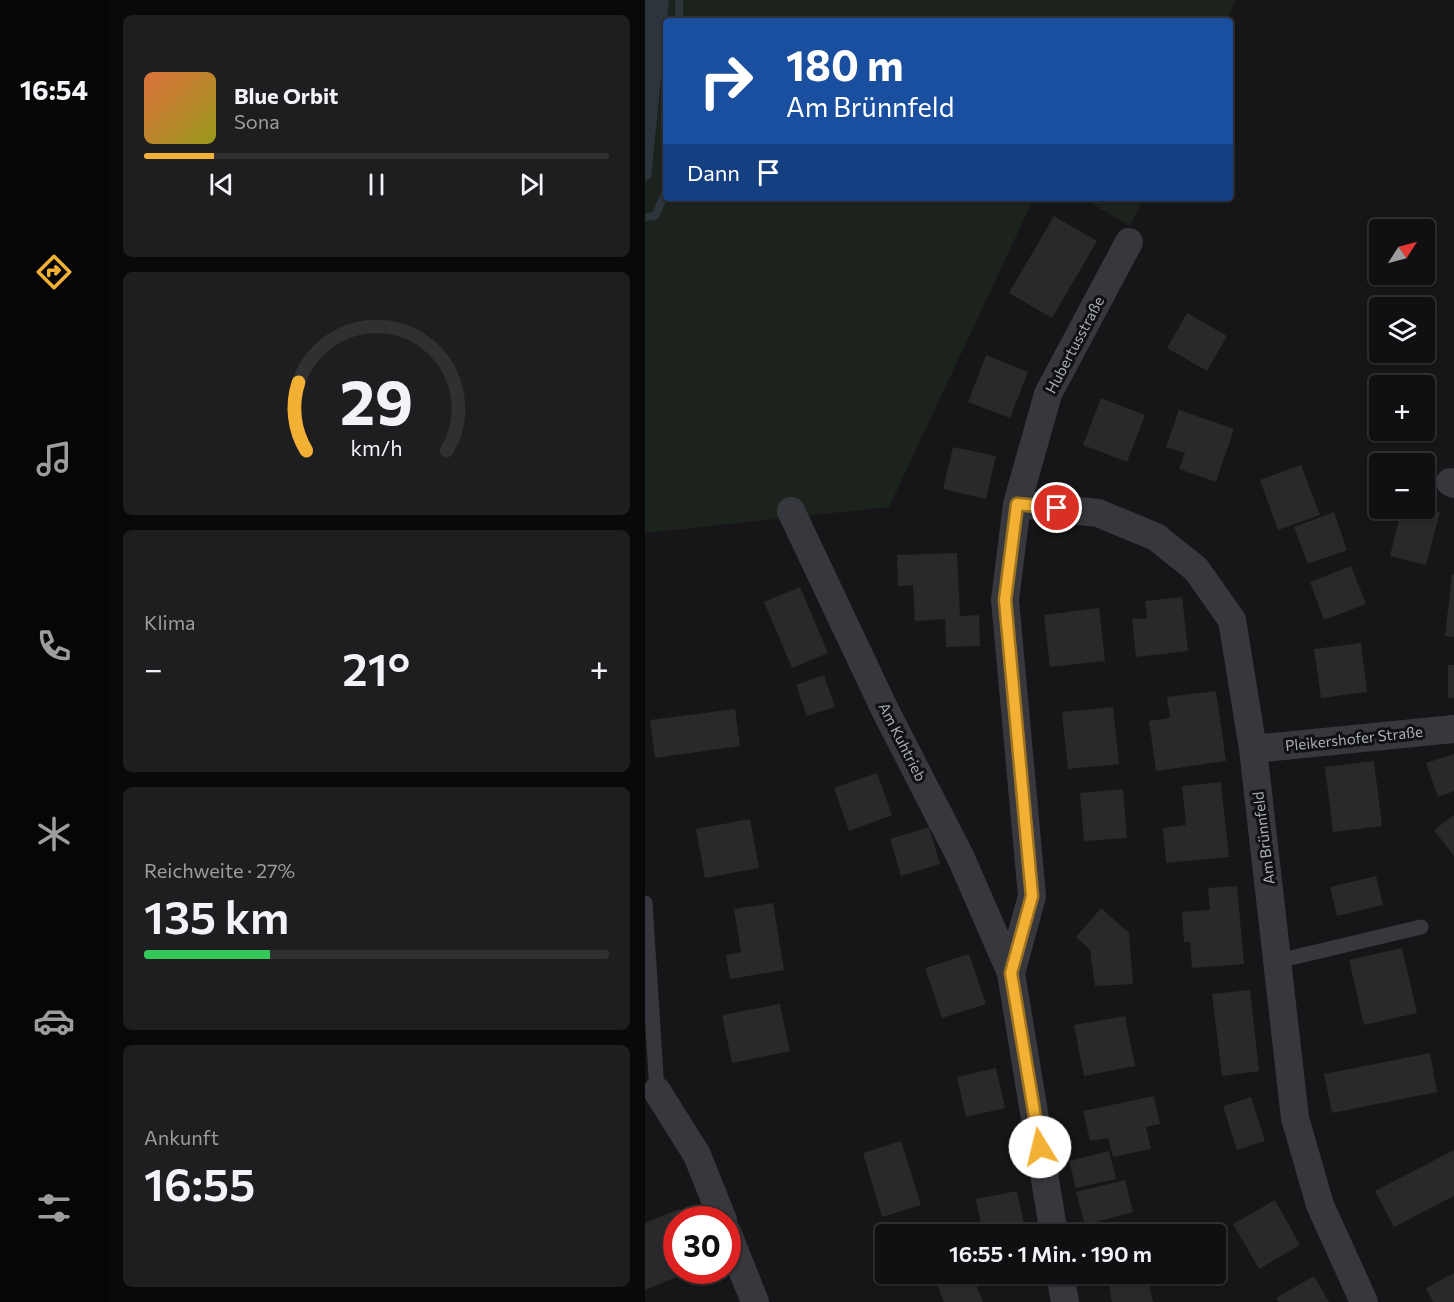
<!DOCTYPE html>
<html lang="de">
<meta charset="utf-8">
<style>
:root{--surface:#101012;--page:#1e1e20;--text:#f1f3f6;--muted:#9c9d9f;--line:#303032;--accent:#f2b134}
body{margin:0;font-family:Commissioner,sans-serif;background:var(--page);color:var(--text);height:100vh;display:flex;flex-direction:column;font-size:22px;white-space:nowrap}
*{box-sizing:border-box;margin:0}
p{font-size:20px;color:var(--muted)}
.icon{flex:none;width:33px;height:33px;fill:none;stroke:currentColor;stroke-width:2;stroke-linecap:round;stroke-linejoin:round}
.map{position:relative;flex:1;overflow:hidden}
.sheet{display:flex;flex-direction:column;gap:15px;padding:15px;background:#09090a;width:537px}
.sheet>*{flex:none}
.top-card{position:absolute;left:18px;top:18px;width:570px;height:183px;border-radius:6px;box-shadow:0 2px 4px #0004,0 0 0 2px var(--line);background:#1a4fa0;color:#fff;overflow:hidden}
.needle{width:39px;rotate:54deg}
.controls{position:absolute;left:724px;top:219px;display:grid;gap:12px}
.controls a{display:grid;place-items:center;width:66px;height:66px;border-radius:6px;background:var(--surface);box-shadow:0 2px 4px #0004,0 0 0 2px var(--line);font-size:30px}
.speed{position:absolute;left:18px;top:1206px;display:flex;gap:12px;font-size:30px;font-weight:700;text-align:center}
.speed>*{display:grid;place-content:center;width:78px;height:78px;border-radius:50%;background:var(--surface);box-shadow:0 2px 4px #0004,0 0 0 2px var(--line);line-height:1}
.speed .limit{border:9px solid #d22;background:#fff;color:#111}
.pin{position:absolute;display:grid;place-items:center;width:51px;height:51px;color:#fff;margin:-26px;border:3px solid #fff;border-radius:50%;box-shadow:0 2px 6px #0007}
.me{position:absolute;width:66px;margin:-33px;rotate:351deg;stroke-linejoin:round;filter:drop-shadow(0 0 4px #0008)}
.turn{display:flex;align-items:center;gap:21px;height:126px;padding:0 24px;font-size:27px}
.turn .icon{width:78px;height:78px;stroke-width:2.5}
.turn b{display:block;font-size:42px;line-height:51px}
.then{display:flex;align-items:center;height:57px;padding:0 24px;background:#0003;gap:12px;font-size:22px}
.big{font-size:45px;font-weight:600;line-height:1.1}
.sheet .widget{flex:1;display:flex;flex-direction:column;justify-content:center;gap:9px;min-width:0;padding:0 21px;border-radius:9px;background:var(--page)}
.sheet .dial{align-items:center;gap:0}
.dial svg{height:156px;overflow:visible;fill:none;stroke:var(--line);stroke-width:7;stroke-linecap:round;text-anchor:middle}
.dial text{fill:var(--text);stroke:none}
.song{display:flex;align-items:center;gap:18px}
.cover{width:72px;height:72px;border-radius:9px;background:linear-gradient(135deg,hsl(20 70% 55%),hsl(60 70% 35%))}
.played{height:6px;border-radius:3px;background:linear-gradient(90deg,var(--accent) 15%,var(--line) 15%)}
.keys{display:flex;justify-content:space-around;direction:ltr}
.heat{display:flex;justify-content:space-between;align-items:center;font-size:33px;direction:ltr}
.charge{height:9px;border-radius:4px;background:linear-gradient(90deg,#34c759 27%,var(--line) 0)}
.trip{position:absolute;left:230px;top:1224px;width:351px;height:60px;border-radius:6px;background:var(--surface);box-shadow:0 2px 4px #0004,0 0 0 2px var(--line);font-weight:600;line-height:60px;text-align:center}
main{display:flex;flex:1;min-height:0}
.menu{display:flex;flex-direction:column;width:108px;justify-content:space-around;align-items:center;background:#060607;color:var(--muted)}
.menu .icon{width:42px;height:42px}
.menu .current{color:var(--accent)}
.menu b{font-size:27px;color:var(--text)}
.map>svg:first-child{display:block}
.green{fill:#1c231d}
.water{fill:#2c353c}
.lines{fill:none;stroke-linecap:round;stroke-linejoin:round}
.stream{stroke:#2c353c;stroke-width:8}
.building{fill:#29292c}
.service{stroke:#37383d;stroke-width:15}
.minor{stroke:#37383d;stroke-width:28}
.route-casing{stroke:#9d7322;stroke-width:15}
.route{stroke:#f2b134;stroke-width:10}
.labels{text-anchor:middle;stroke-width:6;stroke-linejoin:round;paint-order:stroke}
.street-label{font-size:15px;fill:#a8adb8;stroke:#111113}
</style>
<main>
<nav class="menu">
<b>16:54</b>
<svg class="icon current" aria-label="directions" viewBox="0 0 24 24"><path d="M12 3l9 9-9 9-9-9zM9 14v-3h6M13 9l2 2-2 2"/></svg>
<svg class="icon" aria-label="music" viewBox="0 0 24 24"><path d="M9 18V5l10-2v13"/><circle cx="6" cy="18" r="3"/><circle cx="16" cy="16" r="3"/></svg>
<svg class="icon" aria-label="phone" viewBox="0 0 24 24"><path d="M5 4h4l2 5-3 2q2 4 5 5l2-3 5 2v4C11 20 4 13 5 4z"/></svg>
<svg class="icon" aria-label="climate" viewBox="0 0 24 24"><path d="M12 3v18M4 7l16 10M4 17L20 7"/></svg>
<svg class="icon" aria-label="car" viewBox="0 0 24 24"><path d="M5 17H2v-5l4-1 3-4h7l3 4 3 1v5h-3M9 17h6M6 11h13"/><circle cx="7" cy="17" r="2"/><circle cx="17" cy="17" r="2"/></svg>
<svg class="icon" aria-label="filters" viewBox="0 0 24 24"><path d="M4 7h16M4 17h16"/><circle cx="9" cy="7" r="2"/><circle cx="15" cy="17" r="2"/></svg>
</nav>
<section class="sheet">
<div class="widget">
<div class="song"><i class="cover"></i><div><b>Blue Orbit</b><p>Sona</p></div></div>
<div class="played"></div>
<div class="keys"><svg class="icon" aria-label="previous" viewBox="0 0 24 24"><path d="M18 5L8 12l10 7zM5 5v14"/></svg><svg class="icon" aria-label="pause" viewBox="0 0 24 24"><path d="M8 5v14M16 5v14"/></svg><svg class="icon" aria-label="next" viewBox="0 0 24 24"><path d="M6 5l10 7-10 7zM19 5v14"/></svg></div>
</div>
<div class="widget dial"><svg viewBox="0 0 100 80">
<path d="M14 69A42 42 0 1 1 86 69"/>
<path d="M14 69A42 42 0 0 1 10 34" stroke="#f2b134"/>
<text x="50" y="56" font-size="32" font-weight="700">29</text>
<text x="50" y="72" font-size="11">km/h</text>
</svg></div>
<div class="widget"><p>Klima</p>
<div class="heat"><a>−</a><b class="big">21°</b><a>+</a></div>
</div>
<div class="widget"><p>Reichweite · 27%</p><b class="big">135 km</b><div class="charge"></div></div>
<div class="widget"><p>Ankunft</p><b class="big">16:55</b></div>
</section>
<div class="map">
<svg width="809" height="1302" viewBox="0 0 809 1302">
<rect width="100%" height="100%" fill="#161618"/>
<path class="green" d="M24,0H591L581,21H22Z
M21,29V198H389L244,507L0,533V182L6,178Z
M437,198H499L485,226Z"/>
<path class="water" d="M0,0H24L6,178L0,182Z"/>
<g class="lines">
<path class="stream" d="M34,21V0
M0,217L10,216L21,192"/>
</g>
<path class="building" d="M409,216L452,241L407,318L364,293Z
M542,313L582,336L562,371L522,348Z
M341,355L383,372L365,418L323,402Z
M456,398L500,415L482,462L438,445Z
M534,410L589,429L571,482L534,469L540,453L521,447Z
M308,447L351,456L341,499L298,489Z
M656,465L675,515L633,530L615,480Z
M757,508H781L795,512L781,565L745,556Z
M689,512L702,550L663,564L649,527Z
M312,553L315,616L334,615L335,646L301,647L300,619L270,621L268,585L253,586L252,555Z
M706,566L721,604L679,620L665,582Z
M807,574H809V637L800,636Z
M155,587L183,653L147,668L119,602Z
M537,597L543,651L491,657L487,619L502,618L500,601Z
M454,608L460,661L405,667L399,615Z
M716,643L722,692L676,698L669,649Z
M803,665H809V698H803Z
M179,675L190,707L162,716L151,685Z
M571,691L581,761L511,771L504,721L525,718L522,697Z
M468,707L474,764L423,769L417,712Z
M90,709L95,746L10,758L5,720Z
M809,754V791L793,797L781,763Z
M729,761L737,826L688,832L680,767Z
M232,773L247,815L204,831L189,788Z
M576,782L584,857L521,863L518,828L541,825L537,786Z
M478,789L482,838L439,841L435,793Z
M809,815V856L789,830Z
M105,819L114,868L60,878L51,829Z
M284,827L295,864L256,876L245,839Z
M731,876L738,905L692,916L685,887Z
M592,886L599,964L547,968L545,942H539L537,912L565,910L563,888Z
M128,903L139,970L85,979L81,955L96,952L89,909Z
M456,908L484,933L488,984L450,986L445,950L431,937Z
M757,948L772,1013L719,1025L704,960Z
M324,954L341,1004L297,1018L280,968Z
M605,990L614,1071L577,1076L567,994Z
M135,1004L145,1051L87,1063L77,1015Z
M480,1016L490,1066L439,1076L429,1025Z
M785,1053L792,1092L687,1113L679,1074Z
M351,1068L360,1108L321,1117L312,1077Z
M509,1096L515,1124L501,1127L506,1149L468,1157L463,1138L445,1141L438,1111Z
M606,1097L620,1141L592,1150L578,1106Z
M256,1141L276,1205L237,1217L218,1153Z
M809,1150V1196L749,1227L730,1191Z
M464,1151L471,1179L431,1188L424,1161Z
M480,1180L488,1212L440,1225L431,1192Z
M372,1191L381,1234H338L331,1199Z
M630,1200L655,1245L614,1269L588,1224Z
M34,1209L38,1220H32V1270L46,1271L0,1290V1223Z
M809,1273V1302H788L781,1288Z
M288,1274H327L338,1302H299Z
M477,1274H502L508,1302H467L462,1277Z
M669,1276L684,1302H634L631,1298Z"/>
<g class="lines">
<path class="service" d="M0,903L12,1091
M633,961L776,927"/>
<path class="minor" d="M805,482L809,484
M372,504L453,513L511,537L551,569L587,620L608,749L650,1118L675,1205L719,1302
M146,511L241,712L316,858L366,973
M608,749L809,729
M12,1091L52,1155L78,1220
M82,1232L110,1302
M409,1234L366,973L387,896L360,600L372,504L403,394L484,242
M415,1274L420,1302"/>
</g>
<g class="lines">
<g class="route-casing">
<path id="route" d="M395,1147L366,973L387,896L360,600L372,504L412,508"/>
</g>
<use href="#route" class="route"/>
</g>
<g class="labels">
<g class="street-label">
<text transform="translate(430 345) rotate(-62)" y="5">Hubertusstraße</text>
<text transform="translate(709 739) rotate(-6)" y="5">Pleikershofer Straße</text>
<text transform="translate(257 742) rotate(63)" y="5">Am Kuhtrieb</text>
<text transform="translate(619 838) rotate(-97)" y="5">Am Brünnfeld</text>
</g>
</g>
</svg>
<div class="controls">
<a><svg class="needle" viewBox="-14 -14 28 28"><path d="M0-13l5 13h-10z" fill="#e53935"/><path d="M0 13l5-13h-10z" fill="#9c9d9f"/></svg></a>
<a><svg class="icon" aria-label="layers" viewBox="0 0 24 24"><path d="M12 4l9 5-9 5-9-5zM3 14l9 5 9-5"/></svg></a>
<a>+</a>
<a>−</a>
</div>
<div class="speed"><div class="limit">30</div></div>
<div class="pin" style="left:412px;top:508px;background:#d93025"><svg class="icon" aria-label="arrive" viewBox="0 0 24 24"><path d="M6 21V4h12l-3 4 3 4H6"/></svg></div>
<svg class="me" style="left:395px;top:1147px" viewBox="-20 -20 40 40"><circle r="19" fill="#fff"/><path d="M0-13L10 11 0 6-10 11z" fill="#f2b134"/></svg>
<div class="trip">16:55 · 1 Min. · 190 m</div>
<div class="top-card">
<div class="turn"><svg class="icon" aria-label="right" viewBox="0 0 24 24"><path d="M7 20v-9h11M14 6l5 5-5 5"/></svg><div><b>180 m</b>Am Brünnfeld</div></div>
<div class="then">Dann<svg class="icon" aria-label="arrive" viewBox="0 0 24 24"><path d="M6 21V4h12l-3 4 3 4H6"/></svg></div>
</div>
</div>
</main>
